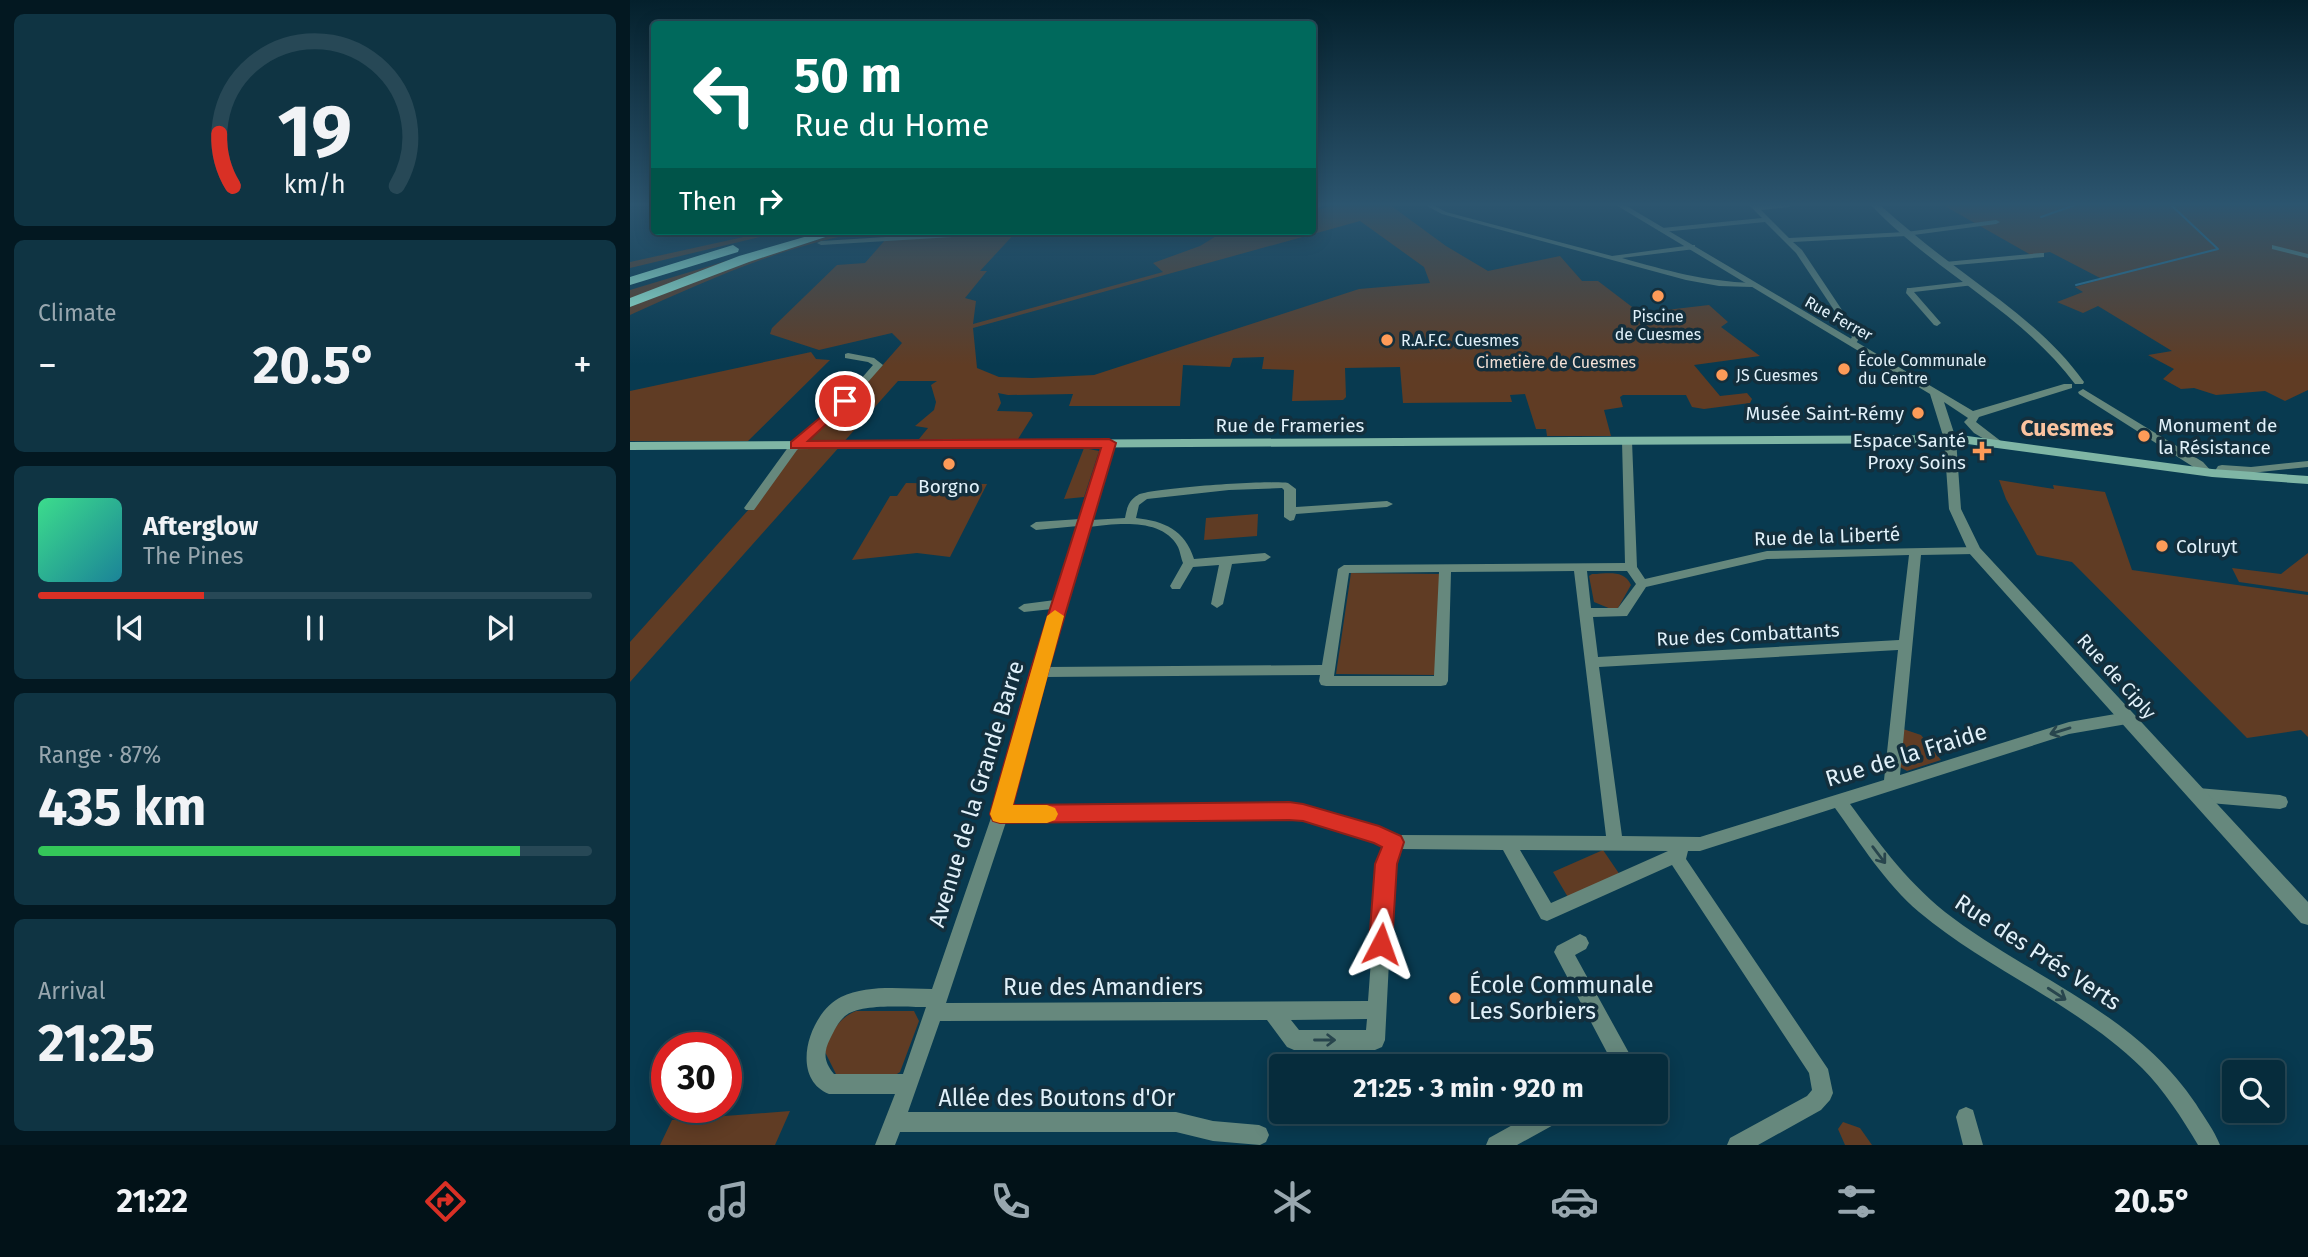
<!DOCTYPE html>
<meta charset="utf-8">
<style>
:root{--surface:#062c3c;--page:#0f3443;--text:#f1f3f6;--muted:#98a7af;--line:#274856;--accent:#d93025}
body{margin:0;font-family:"Fira Sans",sans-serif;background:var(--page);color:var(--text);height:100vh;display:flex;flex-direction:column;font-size:26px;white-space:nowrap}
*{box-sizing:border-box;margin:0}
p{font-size:23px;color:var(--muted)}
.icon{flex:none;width:38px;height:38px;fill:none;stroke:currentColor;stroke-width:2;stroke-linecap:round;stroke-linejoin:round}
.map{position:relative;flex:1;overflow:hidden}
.details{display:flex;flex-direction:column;gap:14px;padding:14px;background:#031821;width:630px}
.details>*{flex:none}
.guide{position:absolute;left:21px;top:21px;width:665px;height:214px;border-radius:7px;box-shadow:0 4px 18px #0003,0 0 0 2px var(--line);background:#00695c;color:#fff;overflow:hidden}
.controls{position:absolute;left:1592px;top:1060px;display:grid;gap:14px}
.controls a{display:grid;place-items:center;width:63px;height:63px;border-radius:7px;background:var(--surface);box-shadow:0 4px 18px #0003,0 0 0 2px var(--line);font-size:35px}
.speed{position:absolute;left:21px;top:1032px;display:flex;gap:14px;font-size:35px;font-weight:700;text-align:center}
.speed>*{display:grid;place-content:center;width:91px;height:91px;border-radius:50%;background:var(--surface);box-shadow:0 4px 18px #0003,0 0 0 2px var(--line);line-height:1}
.speed .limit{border:10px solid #d22;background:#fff;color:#111}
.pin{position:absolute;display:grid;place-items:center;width:60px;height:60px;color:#fff;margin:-30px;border:4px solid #fff;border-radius:50%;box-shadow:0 2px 7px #0007}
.me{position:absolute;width:77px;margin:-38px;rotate:4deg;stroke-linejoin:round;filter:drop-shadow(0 0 5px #0008)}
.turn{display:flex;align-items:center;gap:24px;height:147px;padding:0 28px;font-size:32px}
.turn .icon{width:91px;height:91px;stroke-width:2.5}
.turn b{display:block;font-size:49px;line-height:60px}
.then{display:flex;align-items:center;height:66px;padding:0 28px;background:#0003;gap:14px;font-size:26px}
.big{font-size:52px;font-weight:700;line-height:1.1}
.details .card{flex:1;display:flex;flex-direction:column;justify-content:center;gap:10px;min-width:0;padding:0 24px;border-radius:10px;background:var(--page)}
.details .dial{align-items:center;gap:0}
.dial svg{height:182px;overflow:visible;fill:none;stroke:var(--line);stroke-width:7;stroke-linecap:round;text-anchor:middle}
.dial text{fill:var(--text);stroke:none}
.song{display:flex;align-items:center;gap:21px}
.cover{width:84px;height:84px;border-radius:10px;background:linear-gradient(135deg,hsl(150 70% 55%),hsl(190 70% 35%))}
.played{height:7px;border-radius:4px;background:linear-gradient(90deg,var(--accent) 30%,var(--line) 30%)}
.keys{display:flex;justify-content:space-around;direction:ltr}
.heat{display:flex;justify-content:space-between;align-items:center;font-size:38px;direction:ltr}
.charge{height:10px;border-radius:5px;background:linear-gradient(90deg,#34c759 87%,var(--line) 0)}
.trip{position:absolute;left:639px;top:1054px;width:399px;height:70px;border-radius:7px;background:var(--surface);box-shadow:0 4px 18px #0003,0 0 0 2px var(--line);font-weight:700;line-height:70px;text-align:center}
.dock{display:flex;height:112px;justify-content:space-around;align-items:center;background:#021218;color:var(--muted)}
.dock .icon{width:49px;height:49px}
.dock .on{color:var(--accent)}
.dock b{font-size:32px;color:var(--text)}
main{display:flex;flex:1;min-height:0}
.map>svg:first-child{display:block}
.green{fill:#603c24;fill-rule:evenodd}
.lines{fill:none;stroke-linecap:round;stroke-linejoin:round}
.stream{stroke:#2a769a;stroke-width:2}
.minor{fill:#66887d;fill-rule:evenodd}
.tertiary{fill:#66887d;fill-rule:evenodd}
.secondary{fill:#7fb6a5;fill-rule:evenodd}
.motorway{fill:#a3fbe0;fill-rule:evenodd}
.oneway{stroke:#28454d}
.route{fill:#d93025;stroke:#8d1f18;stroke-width:2}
.slow{fill:#f59e0b}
.poi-dot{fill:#fe9b58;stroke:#132f3d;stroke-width:2.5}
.labels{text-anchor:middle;stroke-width:7;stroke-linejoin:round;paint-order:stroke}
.far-poi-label{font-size:16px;fill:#e1f1fa;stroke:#132f3d;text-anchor:start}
.far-street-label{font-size:16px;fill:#e1f1fa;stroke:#132f3d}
.far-park-label{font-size:16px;fill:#f2e0d6;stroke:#132f3d}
.poi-label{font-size:19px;fill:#e1f1fa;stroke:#132f3d;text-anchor:end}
.street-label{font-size:19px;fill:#e1f1fa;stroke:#132f3d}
.quarter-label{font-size:23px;font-weight:bold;fill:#fbc3a0;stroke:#132f3d}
.near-street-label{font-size:23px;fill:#e1f1fa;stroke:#132f3d}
.near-poi-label{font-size:23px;fill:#e1f1fa;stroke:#132f3d;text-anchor:start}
</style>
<main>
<section class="details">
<div class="card dial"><svg viewBox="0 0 100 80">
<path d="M14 69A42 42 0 1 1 86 69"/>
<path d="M14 69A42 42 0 0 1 8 46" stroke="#d93025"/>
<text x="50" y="56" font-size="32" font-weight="700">19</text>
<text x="50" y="72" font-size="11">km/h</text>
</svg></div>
<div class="card"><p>Climate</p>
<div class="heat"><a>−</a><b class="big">20.5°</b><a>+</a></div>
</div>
<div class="card">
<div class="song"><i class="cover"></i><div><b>Afterglow</b><p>The Pines</p></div></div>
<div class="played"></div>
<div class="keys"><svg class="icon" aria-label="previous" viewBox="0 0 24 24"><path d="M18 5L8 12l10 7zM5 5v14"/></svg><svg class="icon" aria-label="pause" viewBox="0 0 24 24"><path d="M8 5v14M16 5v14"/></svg><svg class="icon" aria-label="next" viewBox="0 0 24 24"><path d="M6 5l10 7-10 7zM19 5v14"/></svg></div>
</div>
<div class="card"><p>Range · 87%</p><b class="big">435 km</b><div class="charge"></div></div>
<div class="card"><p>Arrival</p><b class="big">21:25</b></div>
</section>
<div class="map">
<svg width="1678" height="1145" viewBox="0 0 1678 1145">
<rect width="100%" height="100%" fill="#083a50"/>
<path class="green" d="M703,205H760L816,246L858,271L930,256L952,281H968L1010,313L1079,305L1098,322L1091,327L1130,356L1064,365L1090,396L1117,393L1122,399L1120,403L1074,409L1062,407L1056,395H993L990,397L993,407L974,410L981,436H917L916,429H906L895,394L880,395L882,402L773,403L770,367L715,368L716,397L713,400L662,401L664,370L632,369L634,357L603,358L600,367L553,365L550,406H439L443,394L378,395L368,393L371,403L367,411L401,412L403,415L388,439H289L298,428L285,426L304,410L306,402L301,385L307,381H268L0,682V642L120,508L169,444L244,370L250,368L272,343L262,333L189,350L140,334L142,328L207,265L235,263L256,239L387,231L350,271H357L335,298L346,301L343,324L533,272L523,263L570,246L588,235L614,231H682L683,212ZM730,221L794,267L800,283L729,289L464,375L402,378L369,377L347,368L343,328Z
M1313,205H1678V390L1655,401L1635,391L1586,395L1564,388L1551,389L1533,379L1544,369L1518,355L1542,351L1468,306L1453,313L1427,302L1453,292L1445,287L1472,279L1420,252L1401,255Z
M141,231H155L0,268V262Z
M217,231H240C156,244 78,280 0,315V306L99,266Z
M156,243L0,301V290Z
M181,352L186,359L200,360L118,441H0V391Z
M454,448L469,451L454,497L434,499Z
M1369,480L1424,489L1423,485L1475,492L1502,570L1678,595V737L1671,730L1617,738L1442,562L1407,555L1376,499Z
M276,483L357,484L320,557L287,553L222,560L260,496H267Z
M628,514L627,536L574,540L576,518Z
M1678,553V592L1609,582L1602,568L1651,574Z
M721,573L810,574L806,675L706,674Z
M962,574C977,574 994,569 1001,585L988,608L981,609L964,602L959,576Z
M1273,729L1291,735L1311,760L1277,771L1268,766Z
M973,850L990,875L939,899L923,872Z
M226,1011H284L289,1021L270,1072L259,1079L208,1078L194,1050C202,1032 207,1019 226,1011Z
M160,1111L145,1145H30L42,1120Z
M1213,1122L1230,1128L1242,1145H1215L1208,1129Z"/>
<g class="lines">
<path class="stream" d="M1411,217L1445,205
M1446,285L1588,249L1541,205"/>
<path class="minor" d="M682,205H695L682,209Z
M795,205H803L816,212L982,256L1062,245H1065V249L992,258C1038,271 1074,281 1122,283L1126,285L1122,287L1089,286L1056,280L812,214Z
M1119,205H1162L1159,207L1131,210L1159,238L1276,232L1366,220L1370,222L1366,224L1276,236L1163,242L1172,250L1230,337L1225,345L1222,346L1218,343L1222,337L1166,253L1135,222L1032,232L1028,230L1032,228L1132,218Z
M354,231H394L390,233L191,245L187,243L191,241Z
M1642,245L1678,254V258L1642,249Z
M1411,253H1414V257L1315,266L1311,264L1315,262Z
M1341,281H1344V285L1284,292L1311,323L1307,326L1304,325L1276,293L1277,288H1280Z
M218,353L244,358L253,365L230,391L167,450L124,510H116L114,508L159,446L224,387L243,365L238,362L215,358V354Z
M997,438L1002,441L1007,567L1015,579L1137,551L1348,547L1350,550L1348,553L1344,554L1291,555L1270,775L1439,722L1497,712L1502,714L1504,718L1502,722L1497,724L1439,734L1220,804C1251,846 1280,886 1323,918C1406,980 1505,1013 1566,1104C1574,1117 1584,1130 1590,1145H1568C1552,1118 1534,1090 1512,1068C1447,1004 1358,970 1289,912C1255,883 1231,844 1205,808L1070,851H1058L1056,859L1198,1069L1203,1093L1200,1100L1191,1110L1128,1145H1097L1100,1138L1177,1096L1182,1090L1179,1073L1042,865L917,921L911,919L873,850L770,849L764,864L755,1040L752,1047L745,1050H664L657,1047L637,1020L310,1021L278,1112H546L583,1121L629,1125L636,1128L639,1135L636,1142L630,1145L583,1141L546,1132H270L265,1145H245L265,1094H199C158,1077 180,1012 211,997C238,984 273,989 302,989L362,815L422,609L394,612L388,608L394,604L425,600L448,526L406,530L400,526L406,522L450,519L475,441L479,440L484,443L461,520L495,518C497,508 498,501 508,495C521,488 640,480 658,483L666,489V507L757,501L763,504L757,507L666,514L664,520L660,521L654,517V490L652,488L599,490L517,499L509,505L506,518C534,521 555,530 564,559L635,553L641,557L635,561L602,564L593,604L587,608L581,604L589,565L563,567L550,589H542L540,586L553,563C551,558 550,551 548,547C532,517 486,524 459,527L417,667L692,665L708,569L714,565L995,563L992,441ZM1279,555L1269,640L968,657L963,617L997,616L1016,587L1137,559ZM944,571L976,836L764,835L673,805L659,804L380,808L415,677L690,675L689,681L691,685L696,686H811L816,685L818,681L821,572ZM957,571H997L1006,584L988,608H961ZM809,572L804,676H704L719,573ZM1268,650L1254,780L1070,837L992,836L969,667ZM659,818L673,819L754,846L748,864L738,1001L316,1003L376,822ZM890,850L1038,851L921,903ZM296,1007L273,1074H204C194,1062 193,1053 200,1039C204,1031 208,1022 215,1016C230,1003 276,1007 296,1007ZM737,1019L736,1030H669L661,1020Z
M1678,461V467L1621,473L1595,471L1592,476L1588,477L1583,474L1588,466L1592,465L1621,467Z
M1568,788L1650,795L1656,797L1658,802L1656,807L1650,809L1568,802L1563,800L1560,795L1563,790Z
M950,934L956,937L959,943L956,949L945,955L999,1053L1002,1066H982V1062L924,952L927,946Z
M1336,1107L1343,1110L1353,1145H1333L1326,1117L1329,1110Z
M908,1111H939L936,1118L887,1145H856L859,1138Z"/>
<path class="tertiary" d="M986,205H995L1343,411L1434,384H1442V388L1349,417L1346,422L1372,442L1366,446L1344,433L1334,422L1338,418L1314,402L1326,439L1331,509L1350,548L1678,902V925L1671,923L1339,553L1319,509L1314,439L1300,394Z
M1241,205H1250C1277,229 1305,252 1334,273C1378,306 1422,337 1454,382L1453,384H1445C1390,310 1303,271 1241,205Z
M1453,389L1573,462L1582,472L1576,476L1565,468L1449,394L1448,392Z"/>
<path class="secondary" d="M1330,435L1582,469L1678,476V484L1582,477L1330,443L0,450V442Z"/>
<path class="motorway" d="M195,231H214L119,262L0,307V298L109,256Z
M103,245L109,249L108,252L0,285V277Z"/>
</g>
<defs><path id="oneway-shaft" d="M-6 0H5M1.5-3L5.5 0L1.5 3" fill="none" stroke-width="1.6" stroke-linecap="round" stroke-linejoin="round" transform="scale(1.75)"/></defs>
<g class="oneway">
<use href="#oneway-shaft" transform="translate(1430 731) rotate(163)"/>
<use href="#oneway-shaft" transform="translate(1249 855) rotate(53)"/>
<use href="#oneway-shaft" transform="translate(1427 994) rotate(33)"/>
<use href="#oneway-shaft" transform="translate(695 1040)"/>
</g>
<linearGradient id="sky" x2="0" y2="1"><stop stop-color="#04202c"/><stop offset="0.56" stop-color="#2c556f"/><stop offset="1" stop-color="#2c556f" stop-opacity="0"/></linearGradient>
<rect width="1678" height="365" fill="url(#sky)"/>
<path class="route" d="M215,397L219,398V403L178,441L479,439L486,443L418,672L383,805L659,802L673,804L749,826L771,836L774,842L767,864L762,944L759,952L751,955L743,952L739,944L745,864L752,847L744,843L673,821L659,820L370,823L363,821L360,814L400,672L471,448H161V442Z"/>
<path class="slow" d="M425,610L434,616L383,805H417L425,808L428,814L425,820L417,823H370L363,821L360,814L417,616Z"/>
<g class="poi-dot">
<circle cx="1028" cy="296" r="7"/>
<circle cx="757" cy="340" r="7"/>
<circle cx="1214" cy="369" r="7"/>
<circle cx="1092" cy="375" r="7"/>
<circle cx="1288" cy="413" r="7"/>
<circle cx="1514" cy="436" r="7"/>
<path d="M1348.5 440.5h7v7h7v7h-7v7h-7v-7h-7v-7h7z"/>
<circle cx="319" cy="464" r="7"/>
<circle cx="1532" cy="546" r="7"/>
<circle cx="825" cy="998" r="7"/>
</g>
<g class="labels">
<g class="far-poi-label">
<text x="1028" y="322" text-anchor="middle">Piscine<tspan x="1028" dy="18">de Cuesmes</tspan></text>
<text x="771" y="346">R.A.F.C. Cuesmes</text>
<text x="1228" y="366">École Communale<tspan x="1228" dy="18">du Centre</tspan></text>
<text x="1106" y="381">JS Cuesmes</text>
</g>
<g class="far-street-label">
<text transform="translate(1209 318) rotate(29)" y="6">Rue Ferrer</text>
</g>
<g class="far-park-label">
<text x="926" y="368">Cimetière de Cuesmes</text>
</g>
<g class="poi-label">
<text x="1274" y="420">Musée Saint-Rémy</text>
<text x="1528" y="432" text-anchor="start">Monument de<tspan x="1528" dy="22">la Résistance</tspan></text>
<text x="1336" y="447">Espace Santé<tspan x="1336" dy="22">Proxy Soins</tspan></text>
<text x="319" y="493" text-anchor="middle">Borgno</text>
<text x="1546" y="553" text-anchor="start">Colruyt</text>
</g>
<g class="street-label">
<text x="660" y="432">Rue de Frameries</text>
<text transform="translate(1197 536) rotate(-2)" y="7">Rue de la Liberté</text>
<text transform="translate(1118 634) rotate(-3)" y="7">Rue des Combattants</text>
<text transform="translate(1487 676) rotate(48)" y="7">Rue de Ciply</text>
</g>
<g class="quarter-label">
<text x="1437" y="436">Cuesmes</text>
</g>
<g class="near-street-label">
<text transform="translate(1276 755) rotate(-17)" y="8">Rue de la Fraide</text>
<text transform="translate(346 794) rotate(-73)" y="8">Avenue de la Grande Barre</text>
<text transform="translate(1408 952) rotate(33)" y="8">Rue des Prés Verts</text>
<text x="473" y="995">Rue des Amandiers</text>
<text x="427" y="1106">Allée des Boutons d'Or</text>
</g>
<g class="near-poi-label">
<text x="839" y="993">École Communale<tspan x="839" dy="26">Les Sorbiers</tspan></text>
</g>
</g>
</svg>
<div class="controls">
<a><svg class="icon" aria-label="search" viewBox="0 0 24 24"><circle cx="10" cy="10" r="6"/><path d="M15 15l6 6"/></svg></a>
</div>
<div class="speed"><div class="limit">30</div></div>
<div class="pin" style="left:215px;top:401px;background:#d93025"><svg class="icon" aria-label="arrive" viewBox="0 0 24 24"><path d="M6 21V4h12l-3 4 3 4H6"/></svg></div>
<svg class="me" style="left:751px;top:944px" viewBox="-20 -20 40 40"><path d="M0-17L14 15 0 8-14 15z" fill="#d93025" stroke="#fff" stroke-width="4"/></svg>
<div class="trip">21:25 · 3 min · 920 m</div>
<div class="guide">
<div class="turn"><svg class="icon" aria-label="left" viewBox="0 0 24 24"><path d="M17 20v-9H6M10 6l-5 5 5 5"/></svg><div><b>50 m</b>Rue du Home</div></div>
<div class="then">Then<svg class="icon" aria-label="right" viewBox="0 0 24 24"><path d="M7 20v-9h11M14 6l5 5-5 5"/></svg></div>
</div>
</div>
</main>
<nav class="dock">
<b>21:22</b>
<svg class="icon on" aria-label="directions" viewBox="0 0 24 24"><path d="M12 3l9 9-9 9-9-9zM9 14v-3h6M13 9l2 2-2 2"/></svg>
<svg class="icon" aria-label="music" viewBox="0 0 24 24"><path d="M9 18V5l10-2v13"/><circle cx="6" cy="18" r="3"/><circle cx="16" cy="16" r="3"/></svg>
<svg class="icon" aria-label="phone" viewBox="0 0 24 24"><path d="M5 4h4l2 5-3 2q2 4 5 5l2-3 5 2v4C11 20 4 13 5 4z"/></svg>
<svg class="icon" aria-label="climate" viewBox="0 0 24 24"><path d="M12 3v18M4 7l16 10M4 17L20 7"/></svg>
<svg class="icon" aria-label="car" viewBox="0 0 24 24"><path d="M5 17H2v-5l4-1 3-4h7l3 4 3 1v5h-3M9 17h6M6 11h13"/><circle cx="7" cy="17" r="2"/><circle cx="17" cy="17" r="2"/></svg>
<svg class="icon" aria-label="filters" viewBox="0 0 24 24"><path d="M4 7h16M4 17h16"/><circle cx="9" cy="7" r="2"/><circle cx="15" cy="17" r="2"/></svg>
<b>20.5°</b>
</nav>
